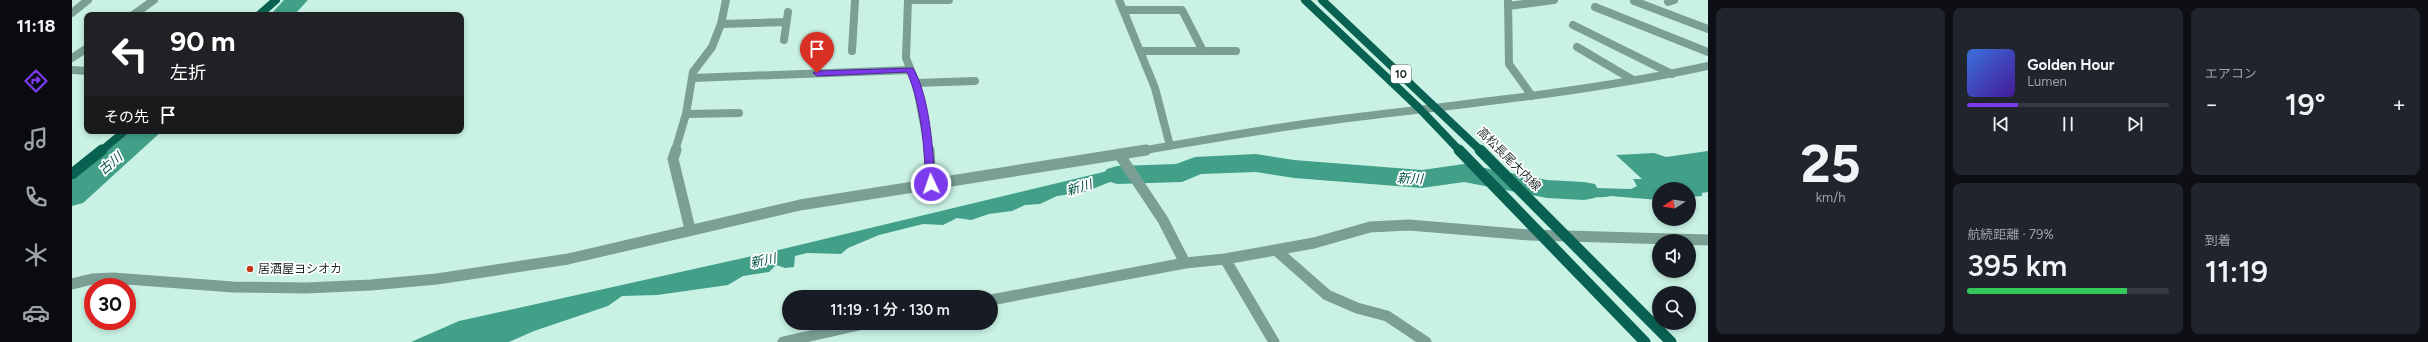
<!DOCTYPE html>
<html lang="ja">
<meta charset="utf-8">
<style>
:root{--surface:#171b24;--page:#20242c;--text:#f1f3f6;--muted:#9ea1a6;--line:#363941;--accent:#7c3aed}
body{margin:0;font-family:Figtree,"Noto Sans JP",sans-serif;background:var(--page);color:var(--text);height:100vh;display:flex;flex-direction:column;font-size:15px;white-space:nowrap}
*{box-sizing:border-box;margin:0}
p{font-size:13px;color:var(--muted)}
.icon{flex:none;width:22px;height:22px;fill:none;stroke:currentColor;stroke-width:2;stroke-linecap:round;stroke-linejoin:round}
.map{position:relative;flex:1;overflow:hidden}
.sheet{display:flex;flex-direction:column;gap:8px;padding:8px;background:#0d0f14;width:720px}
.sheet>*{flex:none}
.top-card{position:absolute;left:12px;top:12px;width:380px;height:122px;border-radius:8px;box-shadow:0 2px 6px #0003;background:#202124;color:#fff;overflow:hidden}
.needle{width:26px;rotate:258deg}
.buttons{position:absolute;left:1580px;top:182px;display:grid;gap:8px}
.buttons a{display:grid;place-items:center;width:44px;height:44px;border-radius:50%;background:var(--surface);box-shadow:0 2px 6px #0003;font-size:20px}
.speed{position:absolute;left:12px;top:278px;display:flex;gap:8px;font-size:20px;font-weight:700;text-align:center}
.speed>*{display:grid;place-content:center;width:52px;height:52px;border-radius:50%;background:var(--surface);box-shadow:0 2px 6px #0003;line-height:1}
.speed .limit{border:6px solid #d22;background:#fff;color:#111}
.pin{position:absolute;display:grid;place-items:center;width:34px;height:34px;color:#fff;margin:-41px -17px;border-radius:50% 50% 50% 0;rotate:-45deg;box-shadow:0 0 4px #0007}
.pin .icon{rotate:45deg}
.me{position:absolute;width:44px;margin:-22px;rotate:357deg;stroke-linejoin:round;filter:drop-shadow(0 0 3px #0008)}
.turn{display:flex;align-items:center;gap:14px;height:84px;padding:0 20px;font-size:18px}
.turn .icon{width:52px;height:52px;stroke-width:2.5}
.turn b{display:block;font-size:28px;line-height:34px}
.then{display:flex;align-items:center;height:38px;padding:0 20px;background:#0003;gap:8px;font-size:15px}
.big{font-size:30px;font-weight:600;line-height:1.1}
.sheet .card{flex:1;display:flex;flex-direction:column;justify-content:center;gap:6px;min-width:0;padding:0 14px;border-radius:8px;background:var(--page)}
.sheet .dial{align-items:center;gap:0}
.dial b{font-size:52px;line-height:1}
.song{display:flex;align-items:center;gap:12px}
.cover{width:48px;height:48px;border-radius:6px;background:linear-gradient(135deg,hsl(220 70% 55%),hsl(260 70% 35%))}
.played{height:4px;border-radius:2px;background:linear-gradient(90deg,var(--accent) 25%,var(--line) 25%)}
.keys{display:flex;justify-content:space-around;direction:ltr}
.heat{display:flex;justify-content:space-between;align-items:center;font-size:22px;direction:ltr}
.charge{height:6px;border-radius:3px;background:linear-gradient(90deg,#34c759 79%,var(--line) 0)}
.sheet .tiles{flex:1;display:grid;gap:8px;grid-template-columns:repeat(3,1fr)}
.card:first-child{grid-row:span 2}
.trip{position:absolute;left:710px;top:290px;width:216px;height:40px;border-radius:20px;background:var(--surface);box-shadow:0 2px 6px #0003;font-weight:600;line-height:40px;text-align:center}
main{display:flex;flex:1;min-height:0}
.menu{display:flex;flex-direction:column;width:72px;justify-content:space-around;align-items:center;background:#090b0e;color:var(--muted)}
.menu .icon{width:28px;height:28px}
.menu .on{color:var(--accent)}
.menu b{font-size:18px;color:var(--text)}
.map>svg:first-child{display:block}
.water{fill:#42a089}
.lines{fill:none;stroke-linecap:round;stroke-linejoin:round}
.river{fill:#42a089;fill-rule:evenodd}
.minor-far1{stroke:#7b9f94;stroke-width:8}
.minor{stroke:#7b9f94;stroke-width:11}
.primary-far1{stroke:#096251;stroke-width:8}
.primary{stroke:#096251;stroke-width:11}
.route{fill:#7c3aed;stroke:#51269a}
.poi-dot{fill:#c03614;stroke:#fff;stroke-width:1.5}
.labels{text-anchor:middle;stroke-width:3.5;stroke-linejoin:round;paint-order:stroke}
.shield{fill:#fff;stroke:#626d6a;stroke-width:1}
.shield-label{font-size:11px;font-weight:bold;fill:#1f2e2a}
.street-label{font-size:12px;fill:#1f2e2a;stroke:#fff}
.poi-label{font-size:12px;fill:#1f2e2a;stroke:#fff;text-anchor:start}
.water-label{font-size:13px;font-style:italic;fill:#025545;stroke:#fff}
</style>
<main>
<nav class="menu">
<b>11:18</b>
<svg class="icon on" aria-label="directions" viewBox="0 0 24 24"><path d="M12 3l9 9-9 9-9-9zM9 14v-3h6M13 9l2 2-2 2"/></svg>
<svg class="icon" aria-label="music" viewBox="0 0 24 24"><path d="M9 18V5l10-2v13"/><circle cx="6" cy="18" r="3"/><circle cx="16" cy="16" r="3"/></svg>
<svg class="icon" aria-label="phone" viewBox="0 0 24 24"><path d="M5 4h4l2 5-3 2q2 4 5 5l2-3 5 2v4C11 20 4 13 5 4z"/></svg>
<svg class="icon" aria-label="climate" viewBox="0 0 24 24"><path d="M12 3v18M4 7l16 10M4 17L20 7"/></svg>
<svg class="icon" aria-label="car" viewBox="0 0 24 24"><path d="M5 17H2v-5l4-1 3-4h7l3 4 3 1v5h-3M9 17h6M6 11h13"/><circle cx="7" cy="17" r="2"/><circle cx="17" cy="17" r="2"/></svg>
</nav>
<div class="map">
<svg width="1636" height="342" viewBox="0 0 1636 342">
<rect width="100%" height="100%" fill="#c9f2e5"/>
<path class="water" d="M1636,151V192L1630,193V196L1617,197V189H1587V200L1538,196C1532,199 1490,196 1479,196L1466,183L1486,187L1559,189L1565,186L1561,179H1570L1544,155L1582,153L1594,157Z
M1082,167L1085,174L1043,180L1013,192L985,196L968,204L953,205L940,211L917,214L899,220L885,218L871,225L851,224L807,235L776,248L769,254L735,253L723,256L722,267L713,268L704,265L697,272L671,276L656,285L585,295L550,296L536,306L462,331L437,342H339L387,321L694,253L1044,169Z"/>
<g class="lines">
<path class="river" d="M212,0H236L222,15H198Z
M59,131H90L11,203L0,206V180Z
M1184,154L1222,160L1350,170L1392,164L1475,180L1512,182L1523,184L1527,191L1523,198L1512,200L1475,198L1392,182L1350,188L1222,178L1184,172L1129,174L1110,182L1045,184L1035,181L1030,175L1035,169L1045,166L1104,164L1123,157Z"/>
<path class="minor-far1" d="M836,0L834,58L844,83L857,151
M836,0H877
M1047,0L1083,88L1098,146
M1436,0L1437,64L1460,96
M1562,1L1636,29
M1596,2L1602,0
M1436,6L1482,0
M1523,7L1636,52
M1051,10H1110L1131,51
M0,13L16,0
M61,15L82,0
M649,24L714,22
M1501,25L1600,74
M712,40L716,12
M1505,47L1561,80
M780,51L783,0
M1068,51H1164
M0,58L15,48
M0,70L15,71
M620,78L838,70
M844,83L903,81
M614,114L667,113
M603,151L614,114L621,72L640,47L649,24L654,0
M1068,151C1133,140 1197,128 1262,120C1387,104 1513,93 1636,66"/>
<path class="minor" d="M604,150L601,159L618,229
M857,150L859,184
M1047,154L1091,220L1113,263L1153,259L1202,342
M1205,251L1255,295L1285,308L1315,316L1354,342
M1153,259L1242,243L1298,227L1337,225L1458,235L1636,240
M0,284L20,279L41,278L161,287L234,288L299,285L365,279L496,259L728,205L1074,150
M919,300L1113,263
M711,342L796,323"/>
<path class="primary-far1" d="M1233,0L1347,108L1388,151
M1250,0L1409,151
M187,15L204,0
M29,151L53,131"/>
<path class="primary" d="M1387,150L1573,342
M1408,150L1599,342
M0,174L30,150"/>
</g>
<path class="route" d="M841,68C858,97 861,150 863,184L859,187L854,184C852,147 850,107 835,72L745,76L741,73L745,71Z"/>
<circle class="poi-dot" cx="178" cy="269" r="4"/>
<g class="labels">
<rect class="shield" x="1319" y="65" width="20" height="18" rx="3"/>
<g class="shield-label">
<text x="1329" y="78">10</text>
</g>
<g class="street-label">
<text transform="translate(1437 159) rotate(45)" y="4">高松長尾大内線</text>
</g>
<g class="poi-label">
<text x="186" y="273">居酒屋ヨシオカ</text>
</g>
<g class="water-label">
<text transform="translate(38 163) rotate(-40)" y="5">古川</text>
<text transform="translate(1338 178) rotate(2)" y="5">新川</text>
<text transform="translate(1007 187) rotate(-17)" y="5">新川</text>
<text transform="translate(691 260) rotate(-12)" y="5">新川</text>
</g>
</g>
</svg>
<div class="buttons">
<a><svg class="needle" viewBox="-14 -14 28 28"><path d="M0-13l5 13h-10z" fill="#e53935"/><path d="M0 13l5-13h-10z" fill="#9ea1a6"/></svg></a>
<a><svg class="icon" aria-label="sound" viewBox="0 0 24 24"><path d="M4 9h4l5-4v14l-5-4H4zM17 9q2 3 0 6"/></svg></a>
<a><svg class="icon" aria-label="search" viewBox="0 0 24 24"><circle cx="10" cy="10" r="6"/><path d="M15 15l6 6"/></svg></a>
</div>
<div class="speed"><div class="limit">30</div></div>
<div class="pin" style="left:745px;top:73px;background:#d93025"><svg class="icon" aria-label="arrive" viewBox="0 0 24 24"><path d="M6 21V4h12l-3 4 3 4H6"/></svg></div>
<svg class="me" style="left:859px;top:184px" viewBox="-20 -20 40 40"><circle r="17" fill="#7c3aed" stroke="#fff" stroke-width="3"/><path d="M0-11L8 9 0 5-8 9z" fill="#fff"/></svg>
<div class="trip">11:19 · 1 分 · 130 m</div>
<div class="top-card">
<div class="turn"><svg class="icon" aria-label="left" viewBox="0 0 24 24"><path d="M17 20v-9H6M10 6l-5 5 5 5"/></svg><div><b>90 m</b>左折</div></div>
<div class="then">その先<svg class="icon" aria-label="arrive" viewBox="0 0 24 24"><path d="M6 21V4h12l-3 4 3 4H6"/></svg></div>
</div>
</div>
<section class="sheet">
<div class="tiles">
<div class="card dial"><b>25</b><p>km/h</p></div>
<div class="card">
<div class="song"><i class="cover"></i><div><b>Golden Hour</b><p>Lumen</p></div></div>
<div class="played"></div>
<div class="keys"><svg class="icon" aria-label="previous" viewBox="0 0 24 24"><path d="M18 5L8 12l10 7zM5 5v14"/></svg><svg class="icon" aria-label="pause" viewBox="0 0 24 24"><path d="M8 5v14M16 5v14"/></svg><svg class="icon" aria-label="next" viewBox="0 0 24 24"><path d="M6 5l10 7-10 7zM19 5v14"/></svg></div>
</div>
<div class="card"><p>エアコン</p>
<div class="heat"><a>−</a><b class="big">19°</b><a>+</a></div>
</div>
<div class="card"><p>航続距離 · 79%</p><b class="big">395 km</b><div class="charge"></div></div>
<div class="card"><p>到着</p><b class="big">11:19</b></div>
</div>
</section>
</main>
